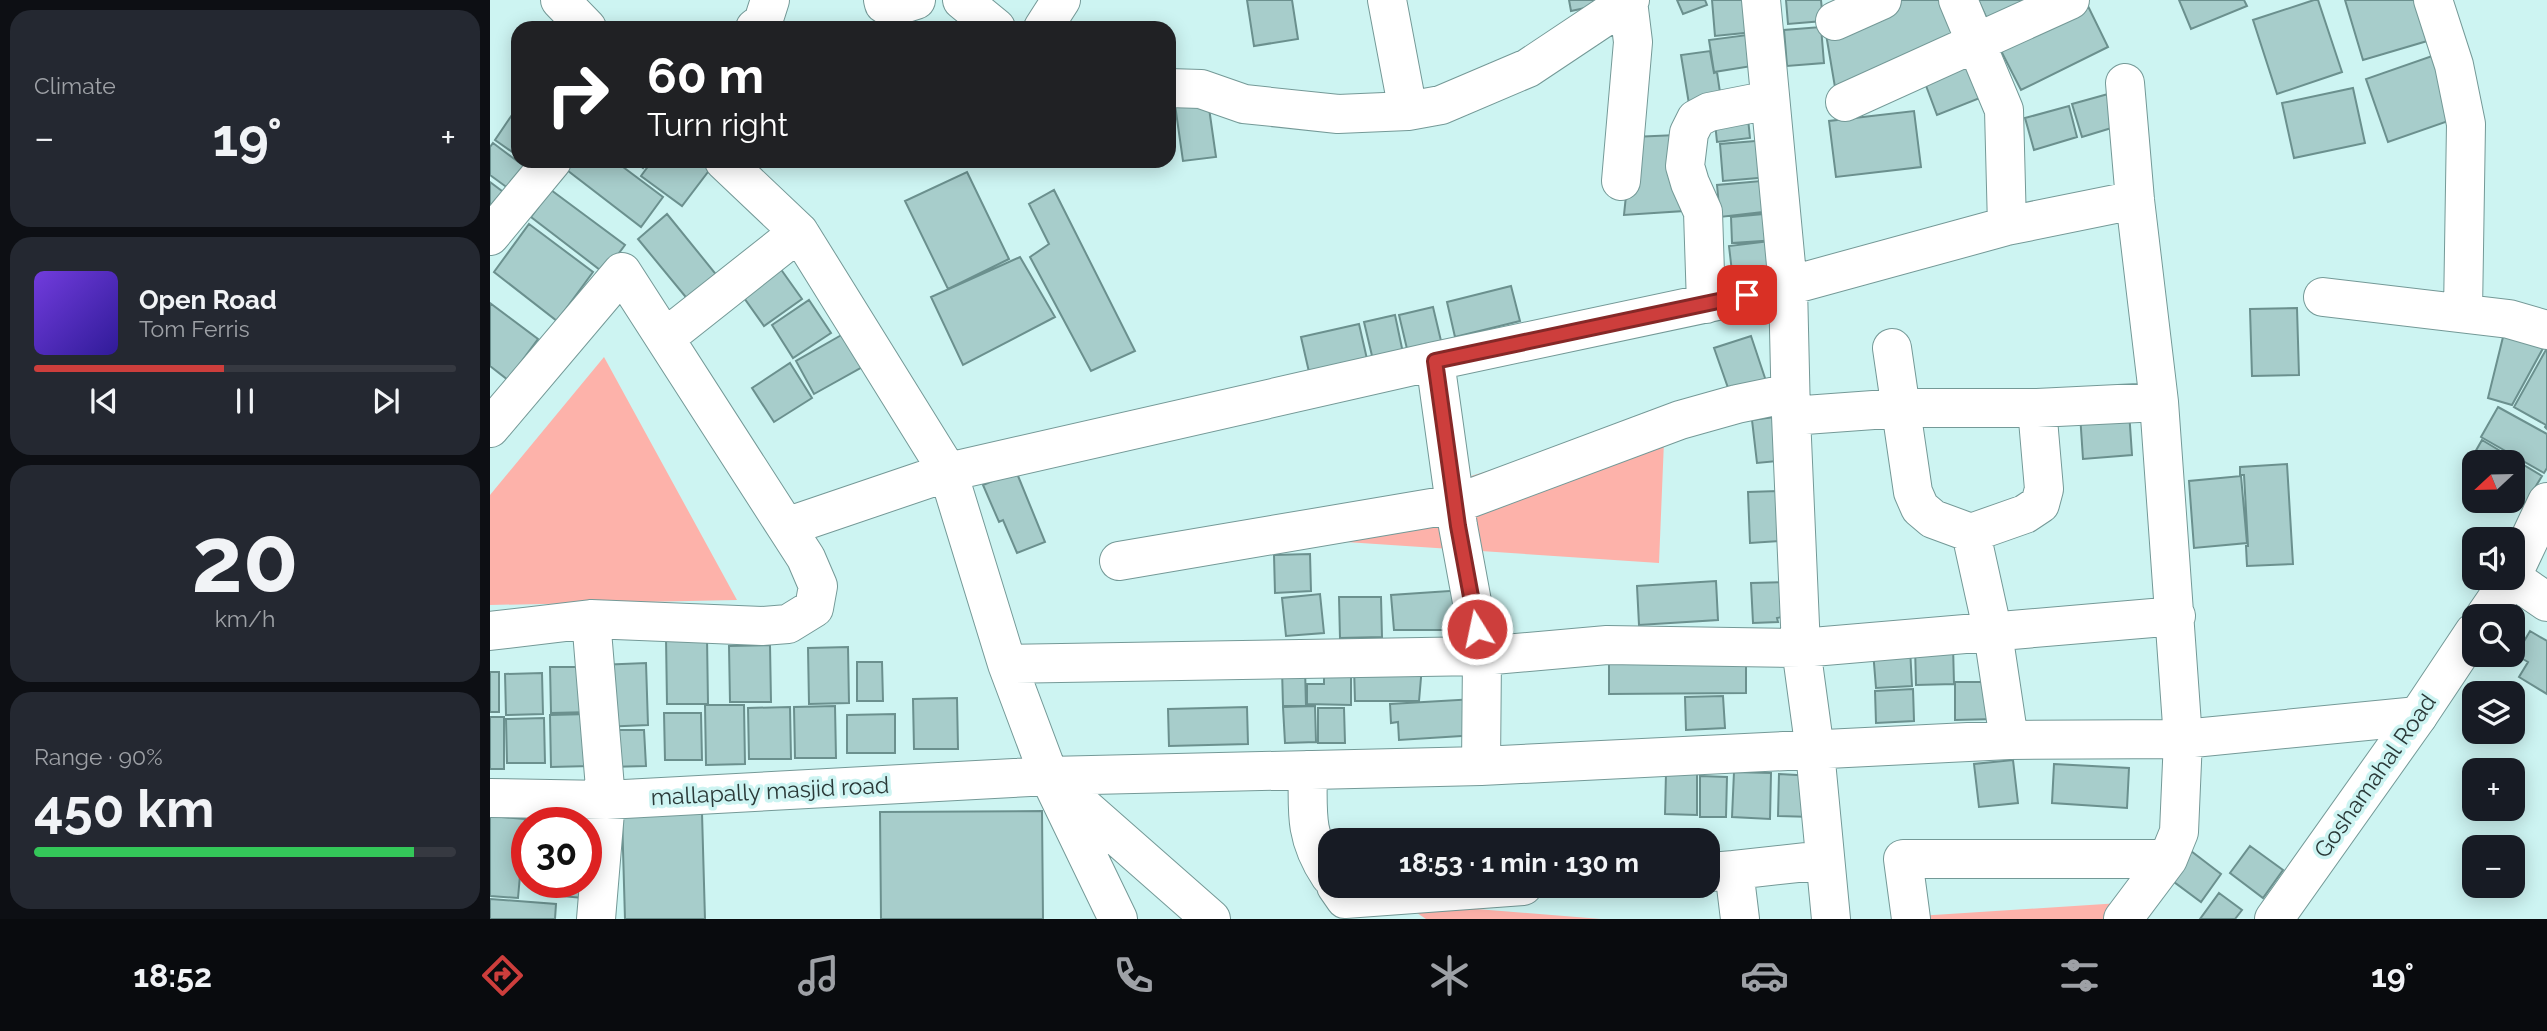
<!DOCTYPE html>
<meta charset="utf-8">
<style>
:root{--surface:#171b24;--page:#242831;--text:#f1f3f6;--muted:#9ea1a6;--line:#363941;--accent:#cd3e3c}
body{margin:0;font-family:Raleway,sans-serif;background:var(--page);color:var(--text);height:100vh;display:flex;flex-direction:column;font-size:26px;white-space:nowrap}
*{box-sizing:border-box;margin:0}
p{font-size:23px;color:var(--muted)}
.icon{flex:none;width:38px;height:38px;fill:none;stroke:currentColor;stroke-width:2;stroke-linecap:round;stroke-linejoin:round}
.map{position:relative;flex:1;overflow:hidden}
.side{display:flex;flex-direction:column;gap:10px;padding:10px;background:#0d0f14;width:490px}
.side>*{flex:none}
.guide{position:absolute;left:21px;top:21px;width:665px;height:147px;border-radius:21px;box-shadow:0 4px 18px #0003;background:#202124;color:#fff;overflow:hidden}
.needle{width:46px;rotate:248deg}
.controls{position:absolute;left:1972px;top:450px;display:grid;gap:14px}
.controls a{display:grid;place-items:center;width:63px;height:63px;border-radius:14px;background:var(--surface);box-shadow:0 4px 18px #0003;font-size:35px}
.speed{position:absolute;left:21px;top:807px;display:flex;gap:14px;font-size:35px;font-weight:700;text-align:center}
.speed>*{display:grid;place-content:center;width:91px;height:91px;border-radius:50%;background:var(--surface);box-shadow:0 4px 18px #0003;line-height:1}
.speed .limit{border:10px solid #d22;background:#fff;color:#111}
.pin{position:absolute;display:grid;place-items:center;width:60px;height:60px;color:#fff;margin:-30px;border-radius:14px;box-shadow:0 4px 10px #0006}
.me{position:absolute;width:77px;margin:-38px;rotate:350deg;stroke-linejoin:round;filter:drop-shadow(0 0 5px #0008)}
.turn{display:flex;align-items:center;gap:24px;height:147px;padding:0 21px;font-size:32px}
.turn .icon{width:91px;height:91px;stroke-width:2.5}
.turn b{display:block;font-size:49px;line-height:60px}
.big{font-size:52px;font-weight:700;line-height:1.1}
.side .widget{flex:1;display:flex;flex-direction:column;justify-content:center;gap:10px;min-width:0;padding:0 24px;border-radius:21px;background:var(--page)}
.side .dial{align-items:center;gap:0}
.dial b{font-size:91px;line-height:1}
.song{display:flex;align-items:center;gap:21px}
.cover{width:84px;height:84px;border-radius:10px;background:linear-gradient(135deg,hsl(260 70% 55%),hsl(250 70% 35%))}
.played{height:7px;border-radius:4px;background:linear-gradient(90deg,var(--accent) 45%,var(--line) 45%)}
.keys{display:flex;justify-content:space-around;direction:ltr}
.heat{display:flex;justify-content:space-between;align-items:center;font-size:38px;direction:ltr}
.charge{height:10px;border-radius:5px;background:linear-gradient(90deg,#34c759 90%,var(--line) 0)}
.trip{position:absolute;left:828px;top:828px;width:402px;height:70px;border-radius:21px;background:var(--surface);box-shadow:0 4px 18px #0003;font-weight:700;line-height:70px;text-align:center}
.dock{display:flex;height:112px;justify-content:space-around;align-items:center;background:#090b0e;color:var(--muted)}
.dock .icon{width:49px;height:49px}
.dock .on{color:var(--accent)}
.dock b{font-size:32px;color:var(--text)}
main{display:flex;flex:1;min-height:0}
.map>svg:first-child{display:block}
.green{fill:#fdb2aa}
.building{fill:#a7cdcb;stroke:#6b908e;stroke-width:2}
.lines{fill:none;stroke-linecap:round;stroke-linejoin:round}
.minor-casing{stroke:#749997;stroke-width:40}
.major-casing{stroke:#749997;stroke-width:40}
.minor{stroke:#fff;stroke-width:38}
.major{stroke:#fff;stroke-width:38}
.route-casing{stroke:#852827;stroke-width:18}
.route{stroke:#cd3e3c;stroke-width:12}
.labels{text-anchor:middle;stroke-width:7;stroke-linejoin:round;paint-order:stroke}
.street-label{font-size:23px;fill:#2a3938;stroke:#cdf4f2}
</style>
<main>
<section class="side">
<div class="widget"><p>Climate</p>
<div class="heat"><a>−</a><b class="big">19°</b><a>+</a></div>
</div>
<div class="widget">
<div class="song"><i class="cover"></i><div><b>Open Road</b><p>Tom Ferris</p></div></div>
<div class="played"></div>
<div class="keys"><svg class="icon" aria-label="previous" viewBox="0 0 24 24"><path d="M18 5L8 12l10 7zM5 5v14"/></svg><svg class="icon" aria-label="pause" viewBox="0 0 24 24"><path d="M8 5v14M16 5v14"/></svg><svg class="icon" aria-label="next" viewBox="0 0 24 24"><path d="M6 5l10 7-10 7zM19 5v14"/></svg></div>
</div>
<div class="widget dial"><b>20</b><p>km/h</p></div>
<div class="widget"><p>Range · 90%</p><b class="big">450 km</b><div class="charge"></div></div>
</section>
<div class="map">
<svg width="2057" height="919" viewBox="0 0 2057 919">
<rect width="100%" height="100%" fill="#cdf4f2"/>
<path class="green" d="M114,357L247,600L0,605V495Z
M1175,417L1169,563L781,537Z
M1661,901L1645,919H1429L1428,916Z
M912,903L1111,919H936Z"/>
<path class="building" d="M757,0H802L808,39L764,46Z
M1079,0H1122L1123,2L1081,11Z
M1187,0H1215L1217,5L1193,14Z
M1222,0H1260L1264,32L1225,36Z
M1296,0H1331L1333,21L1298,24Z
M1409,0H1458L1474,34L1346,93L1336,34Z
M1488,0H1544L1498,21Z
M1595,0L1618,47L1531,90L1507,43Z
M1689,0H1754L1757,6L1701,29Z
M1824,0H1828L1852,72L1787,94L1763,20Z
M1855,0H1932L1944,39L1873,60Z
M1331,27L1334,63L1297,66L1294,30Z
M1257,35L1262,66L1224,72L1219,40Z
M1220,51L1224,73L1227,72L1231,99L1199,104L1191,55Z
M1945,55L1967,118L1898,142L1876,79Z
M1480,57L1495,96L1447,115L1432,75Z
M1863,88L1875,143L1804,158L1792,103Z
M717,94L726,157L693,161L684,98Z
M1618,94L1628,126L1592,137L1582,104Z
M28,106V156L5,140Z
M1579,106L1587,137L1544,150L1535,118Z
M1257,109L1260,138L1227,142L1224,113Z
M1424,111L1431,167L1346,177L1339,121Z
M1187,135L1194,211L1134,215L1142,137Z
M1277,140L1280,177L1233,181L1230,144Z
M3,143L42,172L26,194L0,175V147Z
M77,161H125L173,197L151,227L73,167Z
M144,161H158L153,168Z
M162,161H220L224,164L192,206L151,176Z
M477,172L519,259L458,289L415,201Z
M1271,181L1273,212L1230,217L1227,185Z
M0,182L20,197L0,223Z
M61,190L135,245L114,273L41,217Z
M564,190L645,351L601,371L540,257L559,244L539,204Z
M1285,213L1287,240L1242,243L1241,217Z
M177,214L233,283L204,307L148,239Z
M39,224L103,272L67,321L4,272Z
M1280,241L1283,267L1242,272L1239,246Z
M530,257L565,317L473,365L441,297Z
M285,261L312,299L274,326L247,288Z
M1021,286L1030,321L965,337L957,302Z
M319,300L341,333L303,358L282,325Z
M0,303L48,339L18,380L0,366Z
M943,307L952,345L918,353L909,315Z
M1807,308L1809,375L1762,376L1760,309Z
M905,315L913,353L883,360L874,322Z
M869,324L877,359L819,372L811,337Z
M355,333L374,366L324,394L306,361Z
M2014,333L2057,341L2022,405L1998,398Z
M1261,336L1279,390L1243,402L1224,348Z
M2057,348V429L2055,427L2056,425L2024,407Z
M300,363L322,398L284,422L262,388Z
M2008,407L2057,434V468L2054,473L1991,437Z
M1639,411L1642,455L1593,459L1590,414Z
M1292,416L1298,460L1267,463L1262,420Z
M1992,440L2052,476L2035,504L2023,497V462H1984V473L1976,468Z
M1797,464L1803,564L1757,566L1756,546H1758L1754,475H1750V467Z
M526,471L555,542L527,553L513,520L509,522L493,485Z
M1751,476L1757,543L1704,548L1699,481Z
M1288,491L1290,541L1260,543L1258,492Z
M820,554L821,591L785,593L784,555Z
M1226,581L1228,620L1149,625L1147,586Z
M1295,582L1292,617L1287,618L1288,622L1263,623L1261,583Z
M974,590L977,630H904L901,595Z
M830,594L834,633L796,636L792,598Z
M849,597H891L892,637L850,638Z
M2040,631L2057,641V694L2029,677L2038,662L2026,655Z
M176,637H217L218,704H177Z
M280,645L281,702H240L239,646Z
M1463,645L1464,684L1426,685L1425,646Z
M358,647L359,703L319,704L318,648Z
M1420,648L1422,686L1386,688L1383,651Z
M1119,658H1256V693L1119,694Z
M367,662H392L393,701H367Z
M156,663L158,725L111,727L108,665Z
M932,666L929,701H865L864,667Z
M60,667H101V712L61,713Z
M815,668L816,706H793L792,669Z
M834,668H861V705L817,704V684H834Z
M0,672H9V712H0Z
M52,673L53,714L16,715L15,674Z
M1465,682H1505V719L1465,720Z
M1423,689L1424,721L1386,723L1385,691Z
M1233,696L1235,728L1196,730L1195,697Z
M467,698L468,749H424L423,699Z
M985,699L987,735L909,740L908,722L901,723L900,704Z
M215,705H254L255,764L216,765Z
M345,706L346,758H305L304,707Z
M825,706L826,742L795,743L793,707Z
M300,707L301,759H259L258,708Z
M757,707L758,744L679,746L678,709Z
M828,708H854L855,743H828Z
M174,713H211L212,760H175Z
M99,714L100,766L61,767L60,715Z
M405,714V753H357V715Z
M0,717H14V769H0Z
M54,718L55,763H17L16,719Z
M117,730H154L156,766L118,767Z
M1523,760L1528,803L1489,807L1484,764Z
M1564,764L1639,768L1637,808L1562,803Z
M1244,772L1281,773L1280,819L1242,817Z
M1176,773H1207V815L1175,814Z
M1289,774L1324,776L1323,817L1288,816Z
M1210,776L1237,777L1236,817H1210Z
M552,811L553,919H391L390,812Z
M212,813L215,919H135L132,815Z
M56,814L110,818L104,899L50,894L51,882H96V822H55Z
M0,816L35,819L28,898L0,896Z
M1760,846L1793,870L1773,898L1740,873Z
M1701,851L1731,874L1711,902L1680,879Z
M1729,893L1752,910L1745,919H1710Z
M0,899L66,904L65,919H0Z"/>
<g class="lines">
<g class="minor-casing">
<path id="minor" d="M70,0L97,28
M393,0L394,4L407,6L426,0
M472,0L506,28
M897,0L918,111L951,105L1038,68L1140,0
M1271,0L1298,286L1301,416L1311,648L1325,751L1341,919
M1468,0L1514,110L1517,226
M1943,0L1964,65L1976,124L1973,312
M1345,21L1392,0
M265,28L273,22L280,0
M553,28L571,0
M1635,83L1645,200L1669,402L1693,739L1689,832L1678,859
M679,88L711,89L754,104L848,114L918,111
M1355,102L1580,0
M234,161L309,232L458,472L517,664L559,776L628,919
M1131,181L1143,42L1138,1
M0,236L62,161
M1833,297L2019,319L2057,330
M1216,304L1213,212L1200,183L1195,166L1199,133L1206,119L1219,112L1280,100
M175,338L309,232
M1402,348L1423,492L1430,508L1443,519L1481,533L1535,514L1550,504L1554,489L1547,408
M945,361L968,526L992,656L991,766
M1301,416L1411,408H1547L1669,402
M0,428L132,272L296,527L458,472L945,361L1298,286L1517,226L1645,200
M1481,533L1503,633L1519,740
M629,561L965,504L1190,420L1247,404L1300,393
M2022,578L2057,602
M101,619L116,800L106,919
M0,631L101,619L272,626L298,624L324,608L328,586L316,558L296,527
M517,664L992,656L1117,645L1311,648L1686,616
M818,770C817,813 815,839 840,876
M571,787L721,919
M0,798L116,800L559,776L991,766L1519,740L1693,739L1928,716
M1244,870L1335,860
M1220,872L1244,870L1250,919
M846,886L855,899L1033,886
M1421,919L1413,859H1678L1633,919"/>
</g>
<g class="major-casing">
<path id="major" d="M2023,574L2057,502
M1995,616L2021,578
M1784,919L1928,716L1984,632"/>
</g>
<use href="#minor" class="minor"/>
<use href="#major" class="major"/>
</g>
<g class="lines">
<g class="route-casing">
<path id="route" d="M987,629L968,526L945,361L1257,295"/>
</g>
<use href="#route" class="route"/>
</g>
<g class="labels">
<g class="street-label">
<text transform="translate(1885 776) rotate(-55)" y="8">Goshamahal Road</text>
<text transform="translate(280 791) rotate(-3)" y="8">mallapally masjid road</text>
</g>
</g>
</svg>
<div class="controls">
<a><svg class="needle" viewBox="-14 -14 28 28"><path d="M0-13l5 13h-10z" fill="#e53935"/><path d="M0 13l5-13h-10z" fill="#9ea1a6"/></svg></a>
<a><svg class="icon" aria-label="sound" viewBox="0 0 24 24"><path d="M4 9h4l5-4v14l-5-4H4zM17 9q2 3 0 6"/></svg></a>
<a><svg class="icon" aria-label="search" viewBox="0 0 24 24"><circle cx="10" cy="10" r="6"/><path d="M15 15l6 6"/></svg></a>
<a><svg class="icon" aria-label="layers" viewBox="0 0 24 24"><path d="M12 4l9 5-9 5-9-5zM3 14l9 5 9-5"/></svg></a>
<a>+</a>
<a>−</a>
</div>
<div class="speed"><div class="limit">30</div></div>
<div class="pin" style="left:1257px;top:295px;background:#d93025"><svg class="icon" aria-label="arrive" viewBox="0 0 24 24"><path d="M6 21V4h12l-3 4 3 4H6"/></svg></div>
<svg class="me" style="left:987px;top:629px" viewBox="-20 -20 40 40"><circle r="17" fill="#cd3e3c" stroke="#fff" stroke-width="3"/><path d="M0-11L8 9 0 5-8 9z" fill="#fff"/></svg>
<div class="trip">18:53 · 1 min · 130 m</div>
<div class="guide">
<div class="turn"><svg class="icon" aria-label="right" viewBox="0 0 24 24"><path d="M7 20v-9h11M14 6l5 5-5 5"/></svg><div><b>60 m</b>Turn right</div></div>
</div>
</div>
</main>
<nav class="dock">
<b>18:52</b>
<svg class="icon on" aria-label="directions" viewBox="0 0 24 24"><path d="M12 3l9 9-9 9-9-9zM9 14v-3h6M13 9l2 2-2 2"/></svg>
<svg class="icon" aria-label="music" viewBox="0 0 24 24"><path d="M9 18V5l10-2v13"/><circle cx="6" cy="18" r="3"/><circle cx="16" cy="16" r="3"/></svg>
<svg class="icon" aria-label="phone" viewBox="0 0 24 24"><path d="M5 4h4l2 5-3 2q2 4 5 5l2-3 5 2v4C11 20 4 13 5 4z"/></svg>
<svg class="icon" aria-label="climate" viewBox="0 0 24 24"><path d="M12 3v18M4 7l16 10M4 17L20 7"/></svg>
<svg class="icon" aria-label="car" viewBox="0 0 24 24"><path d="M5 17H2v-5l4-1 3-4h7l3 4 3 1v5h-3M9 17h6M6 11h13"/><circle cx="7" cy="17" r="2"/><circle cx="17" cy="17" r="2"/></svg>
<svg class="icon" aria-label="filters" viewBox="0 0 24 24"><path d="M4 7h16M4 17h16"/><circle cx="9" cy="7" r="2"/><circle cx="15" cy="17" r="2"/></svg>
<b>19°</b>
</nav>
